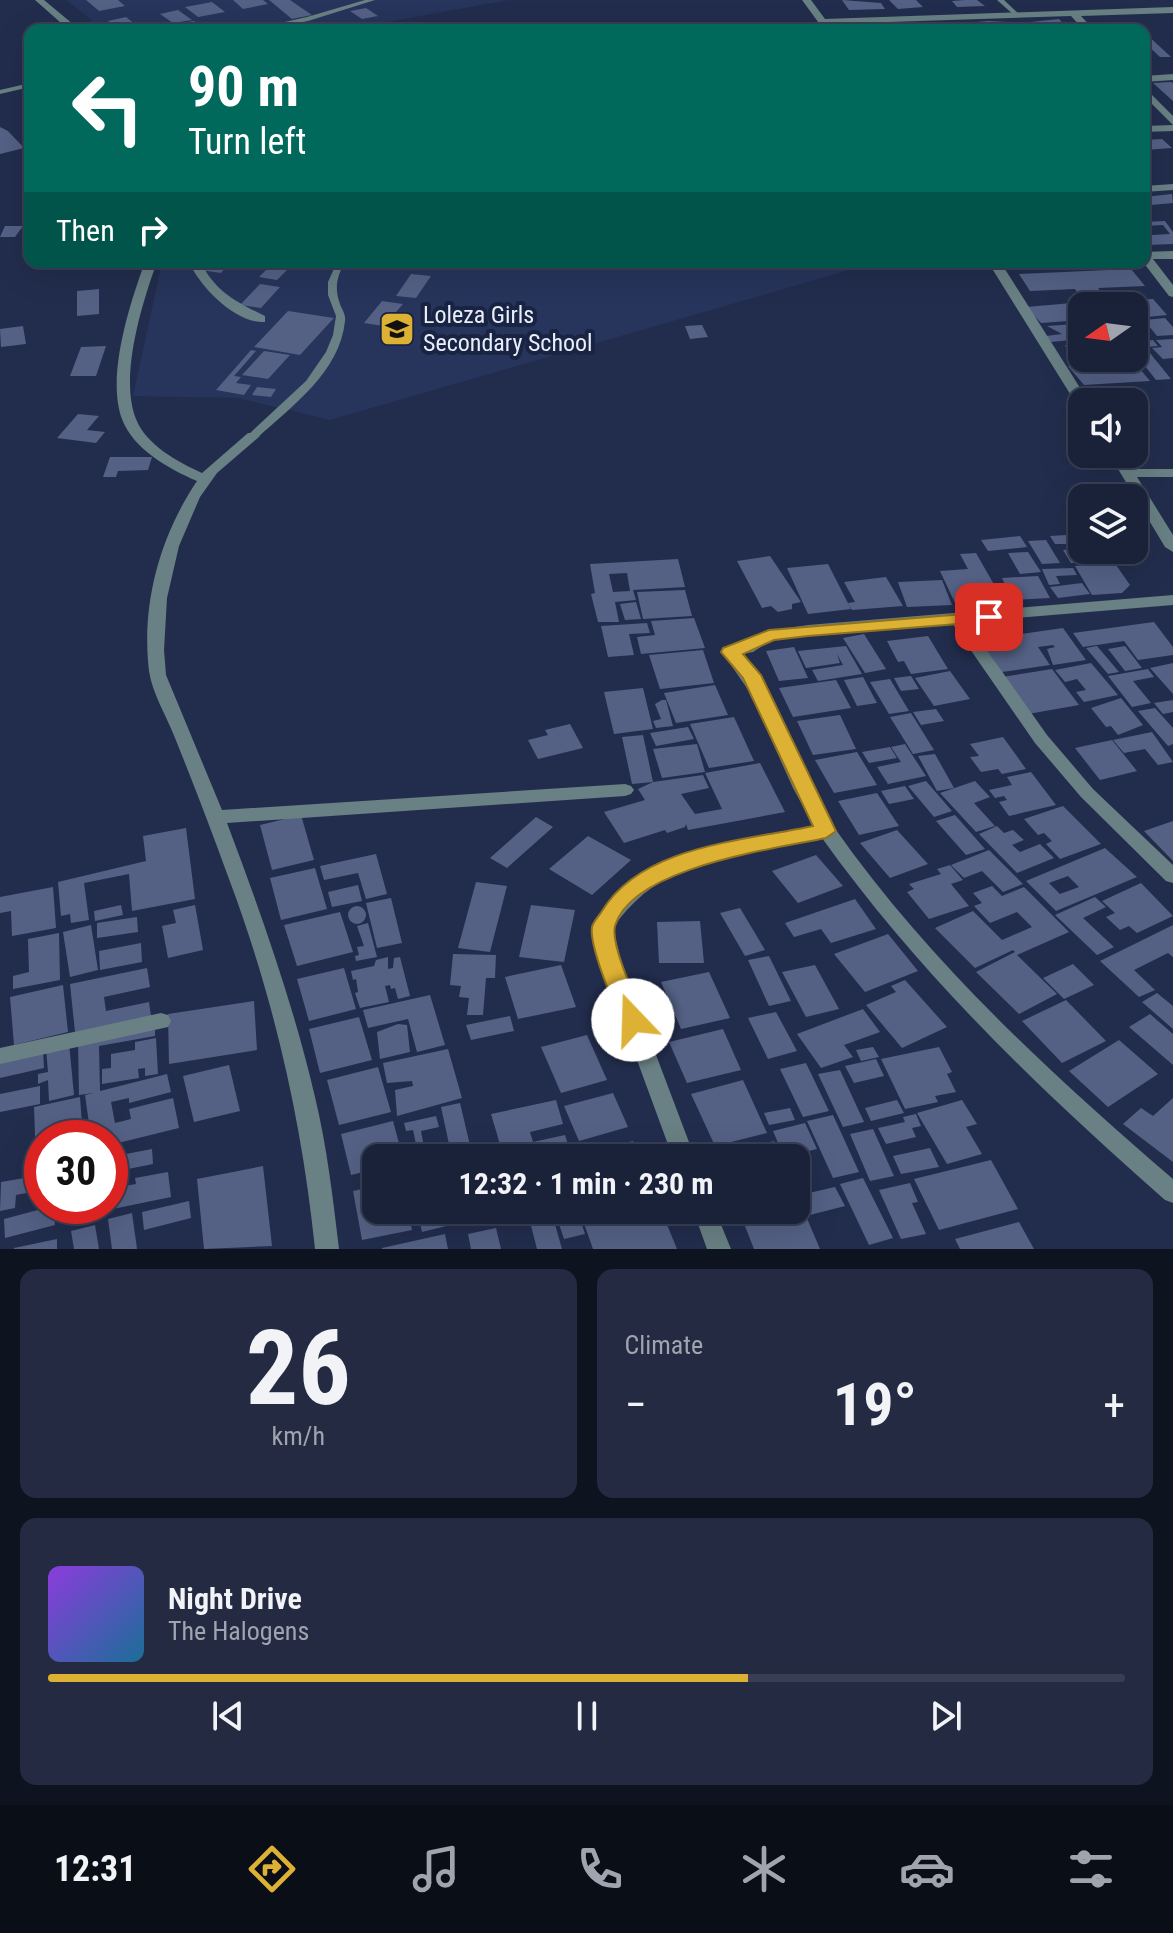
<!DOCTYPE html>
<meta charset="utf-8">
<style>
:root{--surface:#1a223a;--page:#232a42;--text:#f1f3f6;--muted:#9fa4af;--line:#383f54;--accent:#ddb133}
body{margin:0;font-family:"Roboto Condensed",sans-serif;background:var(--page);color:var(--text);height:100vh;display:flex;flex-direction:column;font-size:30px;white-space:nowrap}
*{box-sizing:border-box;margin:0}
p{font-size:26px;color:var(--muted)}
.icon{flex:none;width:44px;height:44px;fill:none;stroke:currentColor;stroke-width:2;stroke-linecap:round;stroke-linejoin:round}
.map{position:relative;height:1249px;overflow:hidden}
.panel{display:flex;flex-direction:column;gap:20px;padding:20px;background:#0e1320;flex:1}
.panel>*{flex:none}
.top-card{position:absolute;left:24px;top:24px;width:1126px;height:244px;border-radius:16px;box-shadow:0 8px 32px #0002,0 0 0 2px var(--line);background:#00695c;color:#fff;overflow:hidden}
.needle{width:52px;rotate:256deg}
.fabs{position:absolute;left:1068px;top:292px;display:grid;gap:16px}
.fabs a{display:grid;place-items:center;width:80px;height:80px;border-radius:16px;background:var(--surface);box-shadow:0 8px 32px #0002,0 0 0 2px var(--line);font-size:40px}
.speed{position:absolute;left:24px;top:1120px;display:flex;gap:16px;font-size:40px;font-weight:700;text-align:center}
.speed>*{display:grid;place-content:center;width:104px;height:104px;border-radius:50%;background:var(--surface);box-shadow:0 8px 32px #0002,0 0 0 2px var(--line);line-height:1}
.speed .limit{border:12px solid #d22;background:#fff;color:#111}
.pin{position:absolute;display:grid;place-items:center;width:68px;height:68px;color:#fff;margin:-34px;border-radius:16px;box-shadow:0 4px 12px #0006}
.me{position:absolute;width:88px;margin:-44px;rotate:339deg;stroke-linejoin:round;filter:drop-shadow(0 0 6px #0008)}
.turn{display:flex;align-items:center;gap:28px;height:168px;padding:0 32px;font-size:36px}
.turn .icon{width:104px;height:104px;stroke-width:2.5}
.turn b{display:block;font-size:56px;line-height:68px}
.then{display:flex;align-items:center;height:76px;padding:0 32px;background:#0003;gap:16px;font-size:30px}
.big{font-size:60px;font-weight:700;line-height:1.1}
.panel .card{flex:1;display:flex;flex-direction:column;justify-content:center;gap:12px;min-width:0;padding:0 28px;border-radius:16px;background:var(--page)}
.panel .dial{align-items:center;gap:0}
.dial b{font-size:104px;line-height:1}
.song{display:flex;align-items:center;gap:24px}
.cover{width:96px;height:96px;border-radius:12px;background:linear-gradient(135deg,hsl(270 70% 55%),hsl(200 70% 35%))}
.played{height:8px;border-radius:4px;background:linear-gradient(90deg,var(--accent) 65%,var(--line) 65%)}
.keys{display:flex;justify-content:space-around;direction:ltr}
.heat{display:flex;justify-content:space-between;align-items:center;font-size:44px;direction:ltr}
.panel .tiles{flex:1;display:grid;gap:20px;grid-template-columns:1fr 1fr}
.card:last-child{grid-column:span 2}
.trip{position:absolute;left:362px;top:1144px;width:448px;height:80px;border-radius:16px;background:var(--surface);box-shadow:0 8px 32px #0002,0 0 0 2px var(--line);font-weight:700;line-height:80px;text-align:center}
.dock{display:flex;height:128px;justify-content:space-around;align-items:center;background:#0a0e17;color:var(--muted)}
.dock .icon{width:56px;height:56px}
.dock .active{color:var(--accent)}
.dock b{font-size:36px;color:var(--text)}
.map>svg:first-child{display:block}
.built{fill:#27345b}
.building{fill:#546185;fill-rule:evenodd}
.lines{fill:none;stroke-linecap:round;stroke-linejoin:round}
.service{fill:#698084;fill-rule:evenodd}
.minor{fill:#698084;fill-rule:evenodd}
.route{fill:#ddb133;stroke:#907321;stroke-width:2}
.labels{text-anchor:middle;stroke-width:8;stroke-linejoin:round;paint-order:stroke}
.far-poi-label{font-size:24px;fill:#e9eefb;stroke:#192342;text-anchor:start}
</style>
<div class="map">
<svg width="1173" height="1249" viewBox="0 0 1173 1249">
<rect width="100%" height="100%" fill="#222d4d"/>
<path class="built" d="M66,0H509L342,30H86L84,23L93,21Z
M162,262H877L330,420L238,398L133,396Z"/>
<path class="building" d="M86,0H118L125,6L99,11Z
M233,0H263L268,4L243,9Z
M269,0H290L312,15L292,19Z
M842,0L881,3L885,9L849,10Z
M889,0H916L923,7L898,9Z
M965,0H977L985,6L957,7L952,1Z
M212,2L225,12L198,17L185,7Z
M366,8L378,16L362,19L350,11Z
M178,10L192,20L173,23L160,14Z
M126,17L142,30H119L108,21Z
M1059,19L1068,29L1047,30L1041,25L1027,29L1021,23Z
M194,21L206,30H183L176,24Z
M988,21L1007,22L1015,30L1001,26L994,27L997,30H975L967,23Z
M945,23L950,30H920L915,25Z
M898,24L902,30H866L862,26Z
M1144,32L1171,57H1160L1144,42Z
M1171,82L1173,83V101L1153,83Z
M0,127L8,131L24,148L0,154Z
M1162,139L1172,148L1144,150V140Z
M1172,194L1173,203L1151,205L1144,197Z
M1165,221L1173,232V244L1146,245L1144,222ZM1163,225L1170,234L1152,235L1144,226Z
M5,226H23L15,237H0Z
M77,262H105L107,265L82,270Z
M208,262L229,264L221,273L200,270Z
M274,262H295L277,280L259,277Z
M1131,269L1145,286L1098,288L1104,296L1080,297L1075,289L1030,291L1019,274Z
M411,274L431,276L416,298L396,296Z
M260,284L280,287L261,308L240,305Z
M99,289V314L77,316V291Z
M1110,291L1132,293L1137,300L1153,299L1167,315L1137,318L1134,306H1127Z
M382,301L403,304L384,326L364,323Z
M1072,303L1082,320L1041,323L1026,307Z
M288,311L334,318L300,355L254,347Z
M1165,318L1173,327V335L1157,336L1144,320Z
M1075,324L1082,339L1051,342L1046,336L1062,334L1047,326Z
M702,325L708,337L690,339L685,326Z
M23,326L26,344L1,347L0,329Z
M1173,339V358L1163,359L1152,348L1162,347L1156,340Z
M1153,340L1158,346L1145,347L1171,379L1156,380L1134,352V342Z
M1082,344V360L1072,361L1065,345Z
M106,346L96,376H70L81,347Z
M251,350L256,351L234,376L241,377L236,383L251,385L244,395L216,390Z
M264,351L290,355L268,379L242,375Z
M1134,362L1150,381L1084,385L1068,366Z
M257,387L276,389L271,397L252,395Z
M1110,391L1118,402H1094L1092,399L1096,398L1092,392Z
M78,414L99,416L87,430L105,432L96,443L57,438Z
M110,457H152L148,470L118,471L116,477H103Z
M1082,534V550H1108L1114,561L1071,563L1063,550L1071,549L1068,544H1055L1050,536Z
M1020,536L1027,547L988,551L981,540Z
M1046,540L1060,563L1042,564L1028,541Z
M1028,552L1041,572L1020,574L1008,553Z
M976,553L1004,602L956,605L940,571L968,569L960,554Z
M770,556L801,602L792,604V609L778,612L771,606L762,608L737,561Z
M678,559L685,587L633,590L636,600L615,602L619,622H598L591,594L595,593L590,564ZM627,573L630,591L613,592L609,574Z
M828,564L851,609L808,614L787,568Z
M1086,565H1116L1130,585L1122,593L1092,595L1075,566Z
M1073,568L1077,575L1056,576L1060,584L1049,585L1042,569Z
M1038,576L1050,598L1012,600L1002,578Z
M886,577L903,606L852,610L848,603L855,602L844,582Z
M942,580L952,605L907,607L898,582Z
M1082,583L1090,594L1058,598L1050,587Z
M685,590L692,616L643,619L637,592Z
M636,602L641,619L625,620L620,604Z
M694,618L705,648L641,654L637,637L655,635L651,621Z
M1154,622L1173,647V655L1138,660L1124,641L1083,647L1073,633Z
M647,623L650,633L629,634L634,655L608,657L601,626Z
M1063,628L1086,660L1053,665L1047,649L1055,647L1053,645L1038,647L1050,665L1002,672L980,640Z
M864,634L886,669L865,673L843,638Z
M928,636L948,669L911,674L904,661L898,662L887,641Z
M846,646L862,674L818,681L812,670L843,665L837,654L840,663L806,668L798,651Z
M1097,646L1119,672L1108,674L1086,648Z
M1125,646L1142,668L1125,671L1108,649Z
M794,647L808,678L779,681L766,651Z
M703,650L714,683L660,689L649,655Z
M1091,663L1118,695L1084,702L1076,692L1086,690L1077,679L1065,682L1055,670Z
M1173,663V694L1150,668Z
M1052,669L1079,705L1028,714L1002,677Z
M1148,669L1154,677L1133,681L1151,703L1132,707L1108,676Z
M950,671L970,699L934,706L915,678Z
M911,676L919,689L901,691L894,678Z
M863,677L877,703L857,706L844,680Z
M890,679L909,711L889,714L870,682Z
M836,680L851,708L793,717L779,688Z
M715,685L728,715L676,723L664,693Z
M643,688L653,729L614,734L604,692Z
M1121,698L1143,725L1118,735L1111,726L1106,727L1091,708Z
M662,700H666L673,726L656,728L653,721L661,719L655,704Z
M1173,700V712L1163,714L1154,703Z
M1155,708L1173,728V744L1168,746L1138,711Z
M936,709L944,721L921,725L913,712Z
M911,713L934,750L913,754L890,717Z
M840,715L856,749L813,755L797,721Z
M734,717L754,761L709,768L690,724Z
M570,724L583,748L538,759L528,740L548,735L545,730Z
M688,727L694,739L656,746L650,733Z
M1152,732L1173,762L1158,765L1145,749L1124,753L1113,740Z
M643,735L653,782L632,784L622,737Z
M1003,737L1026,769L1002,774L998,769L981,772L970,757L979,756L970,744Z
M1112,740L1137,771L1100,780L1075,748Z
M697,744L705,772L662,778L653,749Z
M905,744L926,776L888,784L877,767L901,762L891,747Z
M890,747L897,758L869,763L862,752Z
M857,752L877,785L834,793L815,760Z
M935,754L954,788L937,791L918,756Z
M760,763L785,812L688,830L686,824L685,827L667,833L665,830L624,843L604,812L645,800L638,789L653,782L703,775L709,788L681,794L695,814L722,809L705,773Z
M1031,772L1056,805L1009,816L999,802L1007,800L1004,796L995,798L989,790L1012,785L1007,777Z
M926,781L952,811L934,817L908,786Z
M975,781L990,797L974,803L995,826L976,832L940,793Z
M905,786L914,799L889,804L881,791Z
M877,793L899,826L859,835L838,801Z
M1063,806L1101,844L1060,859L1046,844L1052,841L1044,833L1038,835L1024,819Z
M301,815L314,860L272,870L260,825Z
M955,815L985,849L966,855L936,821Z
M536,817L553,827L507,868L490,858Z
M1173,821V861L1144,831Z
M997,826L1004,833L1013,830L1024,840L1012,845L1020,852L1040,844L1054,858L1017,873L979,834Z
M186,828L195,899L132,911L129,874L84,883L89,920L71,923L70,914L61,916L58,882L146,861L143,836Z
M897,830L928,864L890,878L860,843Z
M588,836L631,860L592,895L549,869Z
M1105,848L1137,877L1056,911L1026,881ZM1068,876L1079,887L1060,894L1049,883Z
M989,850L1023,884L1003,892L982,871L964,878L951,865Z
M376,854L387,894L366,899L358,873L324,880L320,866Z
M816,855L843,886L798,903L772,871Z
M950,865L963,880L951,884L969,906L929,919L907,892L914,889L909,884L941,874L937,869Z
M315,868L327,909L281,920L270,878Z
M476,882L507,886L490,952L458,948Z
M1141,883L1173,916L1137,933L1129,926L1120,930L1106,917L1115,913L1102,901Z
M358,885L362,901L332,907L328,892Z
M992,886L1002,896L1024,887L1069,932L1017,955L1057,994L1019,1014L976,972L1015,952L1013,950L975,968L935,928L973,911L1002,940L1032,927L1017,912L990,923L974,906L982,903L973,893Z
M53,887L56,928L12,936L11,911L0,913V897Z
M1095,897L1106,907L1083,918L1114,947L1097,955L1055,915Z
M391,898L402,943L377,948L366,903Z
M855,899L876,929L831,943L821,929L794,937L785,923Z
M121,905L123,915L95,921L94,911Z
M195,905L203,950L168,958L162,926L176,923L173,910Z
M531,905L575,910L564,962L519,957Z
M348 915a9 9 0 1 1 18 0a9 9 0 1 1-18 0Z
M740,908L765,950L745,956L720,913Z
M340,912L353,952L297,966L284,925Z
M137,917L138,932L97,938V923Z
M700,921L704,963H659L657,922Z
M368,923L377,957L356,961L355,956L359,955L357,947L364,946L357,926Z
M91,925L98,970L70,977L63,932Z
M1173,925V957L1168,953L1134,970L1155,990L1139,997L1100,961Z
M59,933L60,980L13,989V976L29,972L28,939Z
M888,934L918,971L865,992L834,954Z
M141,943L142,962L100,970L99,951Z
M453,954L496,955L495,978H486L483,1015H467L469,998L459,997L461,986L450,985Z
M769,956L791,1001L769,1006L748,960Z
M388,957V969L393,968L394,958L400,957L410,996L398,999L395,988L391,989L390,985L385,986L389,1002L360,1008L355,993L358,992L356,979L353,980L351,971L374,966L376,960Z
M1073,964L1094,985L1064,999L1043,978Z
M561,965L576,1007L518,1019L505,977Z
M815,965L839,1009L806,1017L782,972Z
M147,968L150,987L104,997L106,1011L149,1002L151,1016L75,1032L70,984Z
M344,968L356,1009L309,1021L297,979Z
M709,972L730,1018L681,1029L661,982Z
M905,980L947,1027L902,1048L866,1005L896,992L891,986Z
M63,985L68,1032L14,1045L10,997Z
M1157,993L1173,1006V1029L1142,1002Z
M430,995L445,1045L417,1052L408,1019L368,1028L363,1010Z
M1066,1000L1106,1041L1062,1063L1022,1021Z
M254,1001L257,1050L169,1064L168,1014Z
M863,1009L880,1032L844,1045L853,1057L821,1068L797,1034Z
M776,1012L797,1051L768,1059L748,1018Z
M1150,1014L1173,1034V1065L1129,1027Z
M510,1016L514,1031L471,1040L466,1025Z
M359,1017L372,1060L320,1073L309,1029Z
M398,1024L407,1025L410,1052L380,1059L377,1032Z
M155,1027V1036L99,1046L100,1091L167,1074L171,1092L129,1103V1098L111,1102L115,1123L131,1119L129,1109L173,1098L179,1128L110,1145V1138H91L85,1095L93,1093L79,1095L78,1041Z
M723,1029L741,1070L687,1083L669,1042Z
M587,1035L607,1080L561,1093L541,1047Z
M156,1038L158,1074L145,1076V1068L138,1069L139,1078L102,1084V1069L111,1068V1054L135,1050V1042Z
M1119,1040L1158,1074L1108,1107L1069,1071Z
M69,1043L74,1095L49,1101L48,1080L38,1084V1074L48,1072L46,1048Z
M873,1047L879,1057L861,1061L856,1050Z
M939,1047L952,1072L947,1074L956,1092L935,1096L938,1102L905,1109L881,1059Z
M448,1049L462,1098L397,1116L395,1090L413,1086L412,1081L387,1083L383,1063Z
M43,1050L44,1068L0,1078V1059Z
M876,1059L884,1076L854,1083L845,1066Z
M806,1063L829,1111L803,1117L780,1069Z
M229,1065L240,1111L194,1122L183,1076Z
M378,1067L391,1112L339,1125L327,1080Z
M840,1070L864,1122L843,1127L818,1074Z
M743,1080L767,1133L715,1146L691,1094Z
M40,1086V1104L0,1112V1094Z
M613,1093L628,1127L579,1141L564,1106Z
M80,1097L83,1138H42V1161L36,1162L34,1107Z
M1173,1098V1162L1123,1124L1141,1108L1153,1116Z
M556,1100L563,1124L530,1132L533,1142L565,1135L569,1148L526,1158H504L491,1114Z
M897,1100L904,1113L871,1121L865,1108Z
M962,1100L977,1124L966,1127L982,1154L947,1164L917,1113Z
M460,1103L473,1158H452L441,1107Z
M790,1108L795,1120L769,1125L764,1113Z
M916,1114L921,1126L912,1128L916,1137L886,1144L878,1128L905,1122L903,1117Z
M833,1115L859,1172L833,1178L807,1121Z
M436,1116L439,1127L421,1131L426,1158H419L413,1130L406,1131L404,1123Z
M393,1121L403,1158H376V1169L351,1175L341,1134Z
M805,1123L817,1149L784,1157L773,1131Z
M873,1129L894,1176L870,1181L850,1134Z
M633,1141L640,1158H582L581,1154Z
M774,1141L781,1158H720L718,1155Z
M930,1148L939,1167L901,1174L893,1156Z
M152,1149L153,1164L123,1170L124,1186L136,1184L135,1178L168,1172L171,1197L103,1211V1206H110V1157Z
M991,1160L1018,1209L939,1230L914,1179Z
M263,1166L272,1246L204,1249L197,1179Z
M42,1175V1190L16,1195L15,1208L0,1211L1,1182Z
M863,1178L893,1238L869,1245L840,1184Z
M910,1183L918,1202L912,1203L926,1234L901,1239L879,1190Z
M376,1186V1210H408L412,1230L362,1240L353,1191Z
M835,1187L845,1206L806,1216L820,1249H754L739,1211L796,1210V1196Z
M189,1201L191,1218L144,1230L142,1212Z
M53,1206L55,1225L5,1238L4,1219Z
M61,1206H92L93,1216L62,1224Z
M435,1210H490L491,1215L422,1232L418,1214Z
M549,1210H551L562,1249H537L528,1214Z
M601,1210H661L677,1249H593L581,1215Z
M132,1213L137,1249H112L108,1219Z
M580,1219L585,1234L564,1239L559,1224Z
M1019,1222L1034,1249H960L955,1239Z
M95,1225L99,1249H74L71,1231Z
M496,1228L501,1249H471L468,1234Z
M445,1234L448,1249H382V1248Z
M57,1239V1249H14V1248Z"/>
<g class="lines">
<path class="service" d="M365,0H375L308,21L262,30H249L307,17Z
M997,0H1004L1020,15L1015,16Z
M30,83V87L0,94V90Z
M337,262H345C337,276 334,288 340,304C342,310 346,314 345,321C340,372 292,406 257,438H249L248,436L249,434L306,381L326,352L333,335L336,316L328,295V282Z"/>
<path class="minor" d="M35,0H44L80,30H69Z
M802,0H811L825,19L1173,7V13L1081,16L1094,30H1084L1071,16L829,24L832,30H824Z
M1173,74V80L1144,82V76Z
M1144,87L1173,116V131L1144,132V126L1173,125L1144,96Z
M1173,184V190L1144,192V186Z
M1173,251V259H1153L1173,285V297L1169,296L1143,262L1144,252Z
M145,262H157C142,303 119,377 136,419C146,445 178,462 202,473L248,433H258L260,436L217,473L200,497L179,546L167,598L164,650L166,675L222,810L625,784L631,786L634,790L631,794L625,796L227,823C261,913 293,1003 315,1097C327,1147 333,1198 339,1249H315C302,1122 274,999 229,879C212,832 194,785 175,738C167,717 152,693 149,671C141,604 160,536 197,481C169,469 133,449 122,419C106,376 130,303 145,262Z
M189,262H201C214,291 238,303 265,316V322C236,324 200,287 189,262Z
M988,262H1023L1017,266H1003L1089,402H1082V406L1077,405Z
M1109,454H1123L1132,469H1173V477H1137L1173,535V552L1165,547Z
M1173,595V605L967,622L1047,735L1093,789L1173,865V883L1166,881L1081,797L1035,743L952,623L773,639L753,652L741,654C784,707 797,775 836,830C930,963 1050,1073 1173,1179V1203L1165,1200C1039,1089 920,975 822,838C744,852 661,856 613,928L622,965L695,1158H673L602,965L593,927C639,847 733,841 815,827L793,788L751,694L722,652L724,648L742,644L763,632L808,625Z
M161,1013L168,1015L171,1021L168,1027L0,1064V1048Z
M693,1210H715L731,1249H707Z"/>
</g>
<path class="route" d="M989,612L995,614V621L808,636L774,640L743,654L761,675L836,831L826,838C774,849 632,867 615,926C610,945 637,1001 645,1020L641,1027H625C615,1009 589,946 592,927C593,922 599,916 602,911C642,845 744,841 813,826L743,678L721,652L723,648L769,630Z"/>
<defs>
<g id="school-square" transform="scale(1.8)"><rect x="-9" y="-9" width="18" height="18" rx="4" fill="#ddb133" stroke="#192342"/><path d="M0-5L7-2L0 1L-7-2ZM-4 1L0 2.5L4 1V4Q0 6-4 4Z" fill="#111"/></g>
</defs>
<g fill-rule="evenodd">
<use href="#school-square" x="397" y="329"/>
</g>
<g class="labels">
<g class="far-poi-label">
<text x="423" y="323">Loleza Girls<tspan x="423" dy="28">Secondary School</tspan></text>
</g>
</g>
</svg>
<div class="fabs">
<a><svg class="needle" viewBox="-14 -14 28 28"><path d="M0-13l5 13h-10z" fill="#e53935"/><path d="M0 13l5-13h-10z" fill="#9fa4af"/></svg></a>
<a><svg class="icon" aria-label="sound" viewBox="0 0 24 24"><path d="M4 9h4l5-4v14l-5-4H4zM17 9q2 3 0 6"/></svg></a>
<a><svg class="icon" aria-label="layers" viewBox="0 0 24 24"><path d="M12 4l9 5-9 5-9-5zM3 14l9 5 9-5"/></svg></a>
</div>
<div class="speed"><div class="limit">30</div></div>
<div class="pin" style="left:989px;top:617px;background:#d93025"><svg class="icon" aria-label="arrive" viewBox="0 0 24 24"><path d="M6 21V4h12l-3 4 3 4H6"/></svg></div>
<svg class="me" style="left:633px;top:1020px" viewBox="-20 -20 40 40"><circle r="19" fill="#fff"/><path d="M0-13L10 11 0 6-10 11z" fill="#ddb133"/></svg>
<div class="trip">12:32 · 1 min · 230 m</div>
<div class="top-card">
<div class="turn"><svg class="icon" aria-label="left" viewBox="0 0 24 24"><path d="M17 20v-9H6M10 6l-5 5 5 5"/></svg><div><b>90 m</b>Turn left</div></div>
<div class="then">Then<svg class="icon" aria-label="right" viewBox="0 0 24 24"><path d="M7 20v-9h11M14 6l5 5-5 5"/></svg></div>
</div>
</div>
<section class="panel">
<div class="tiles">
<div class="card dial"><b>26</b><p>km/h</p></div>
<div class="card"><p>Climate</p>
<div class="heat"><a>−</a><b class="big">19°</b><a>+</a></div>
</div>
<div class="card">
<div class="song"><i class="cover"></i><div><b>Night Drive</b><p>The Halogens</p></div></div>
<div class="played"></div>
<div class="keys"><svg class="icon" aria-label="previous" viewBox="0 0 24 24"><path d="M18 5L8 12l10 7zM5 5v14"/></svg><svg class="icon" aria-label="pause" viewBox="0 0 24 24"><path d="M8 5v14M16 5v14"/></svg><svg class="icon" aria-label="next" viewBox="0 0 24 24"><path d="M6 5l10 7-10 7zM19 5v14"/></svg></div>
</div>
</div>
</section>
<nav class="dock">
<b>12:31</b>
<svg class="icon active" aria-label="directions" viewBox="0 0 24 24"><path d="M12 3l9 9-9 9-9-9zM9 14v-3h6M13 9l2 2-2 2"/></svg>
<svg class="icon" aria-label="music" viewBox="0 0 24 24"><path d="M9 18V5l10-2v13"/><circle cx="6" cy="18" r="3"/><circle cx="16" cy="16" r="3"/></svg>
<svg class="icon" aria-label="phone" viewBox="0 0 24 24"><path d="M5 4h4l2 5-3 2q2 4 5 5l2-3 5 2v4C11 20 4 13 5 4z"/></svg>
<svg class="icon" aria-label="climate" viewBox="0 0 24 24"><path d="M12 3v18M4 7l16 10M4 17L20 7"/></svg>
<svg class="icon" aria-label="car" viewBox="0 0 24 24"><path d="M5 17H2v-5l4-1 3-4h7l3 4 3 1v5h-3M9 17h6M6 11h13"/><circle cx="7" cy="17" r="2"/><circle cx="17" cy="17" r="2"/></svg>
<svg class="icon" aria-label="filters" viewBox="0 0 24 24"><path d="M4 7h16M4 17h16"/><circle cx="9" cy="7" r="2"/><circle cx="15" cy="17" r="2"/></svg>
</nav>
